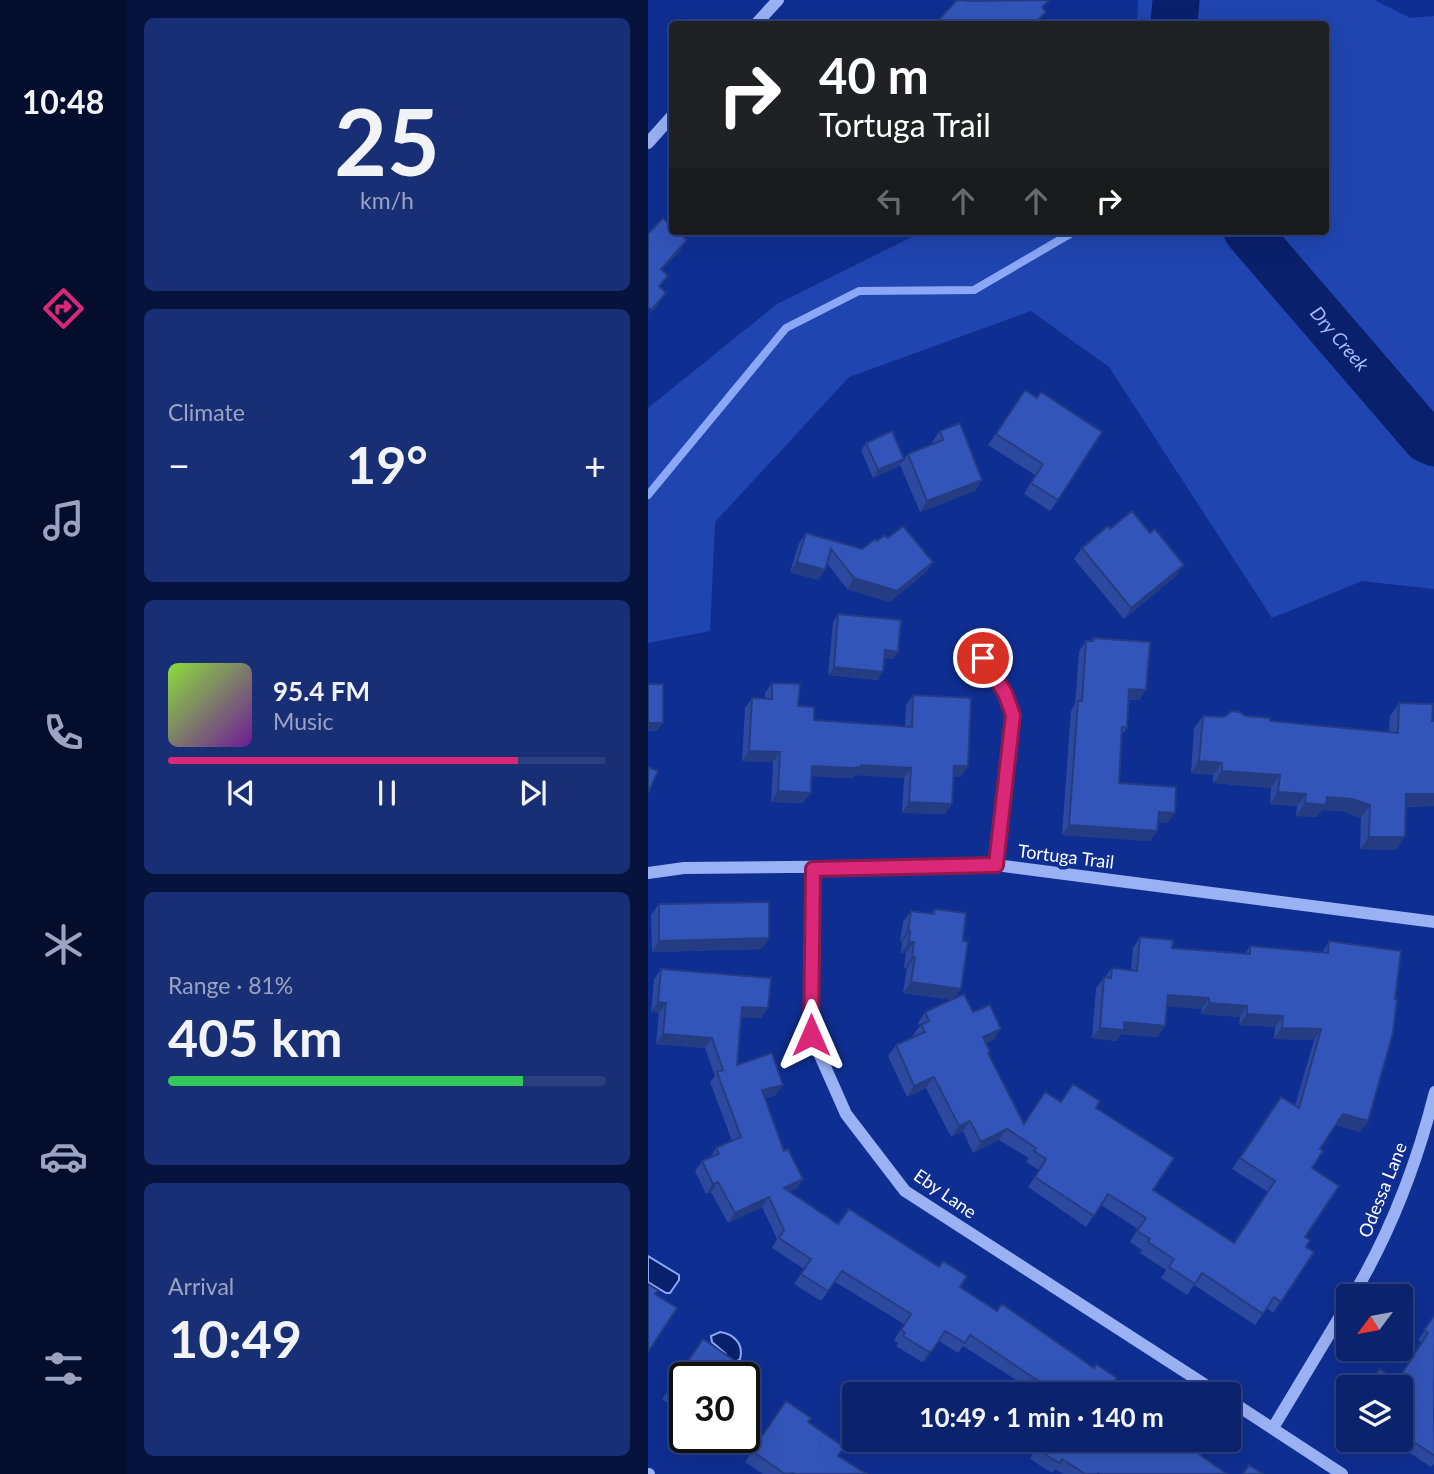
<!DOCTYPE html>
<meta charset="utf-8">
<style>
:root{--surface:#0b226d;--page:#192f75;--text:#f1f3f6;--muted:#9aa4c2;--line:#2b3f80;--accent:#db2777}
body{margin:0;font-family:Lato,sans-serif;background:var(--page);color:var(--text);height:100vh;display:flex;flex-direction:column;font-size:26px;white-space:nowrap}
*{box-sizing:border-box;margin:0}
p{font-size:23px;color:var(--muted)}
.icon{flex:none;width:38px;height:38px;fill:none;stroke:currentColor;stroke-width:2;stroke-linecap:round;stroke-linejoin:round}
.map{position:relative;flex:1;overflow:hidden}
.side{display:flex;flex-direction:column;gap:18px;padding:18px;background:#06133c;width:522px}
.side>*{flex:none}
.banner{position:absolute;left:21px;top:21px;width:660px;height:214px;border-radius:7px;box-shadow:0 7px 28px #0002,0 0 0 2px var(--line);background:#202124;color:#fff;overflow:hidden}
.needle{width:46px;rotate:238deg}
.controls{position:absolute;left:688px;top:1284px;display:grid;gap:14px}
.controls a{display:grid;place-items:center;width:77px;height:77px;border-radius:7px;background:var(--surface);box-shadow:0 7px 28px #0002,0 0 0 2px var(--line);font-size:35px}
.speed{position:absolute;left:21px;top:1362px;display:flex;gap:14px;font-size:35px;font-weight:700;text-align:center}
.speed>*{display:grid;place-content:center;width:91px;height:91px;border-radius:50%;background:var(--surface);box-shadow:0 7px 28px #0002,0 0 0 2px var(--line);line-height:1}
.speed .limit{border:4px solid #111;border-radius:10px;background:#fff;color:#111}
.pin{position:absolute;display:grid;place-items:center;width:60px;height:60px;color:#fff;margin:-30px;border:4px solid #fff;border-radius:50%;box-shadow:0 2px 7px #0007}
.me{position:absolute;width:77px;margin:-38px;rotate:0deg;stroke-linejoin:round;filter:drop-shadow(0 0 5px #0008)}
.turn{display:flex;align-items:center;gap:24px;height:147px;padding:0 35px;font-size:32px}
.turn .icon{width:91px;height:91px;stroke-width:2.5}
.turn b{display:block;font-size:49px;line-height:60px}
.lanes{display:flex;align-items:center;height:66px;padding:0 35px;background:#0003;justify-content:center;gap:35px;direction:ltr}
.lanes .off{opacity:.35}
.big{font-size:52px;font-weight:700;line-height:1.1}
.side .tile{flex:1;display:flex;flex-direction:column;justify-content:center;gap:10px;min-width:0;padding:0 24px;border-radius:10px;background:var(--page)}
.side .dial{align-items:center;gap:0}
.dial b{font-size:91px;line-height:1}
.song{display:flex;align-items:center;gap:21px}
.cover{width:84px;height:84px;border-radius:10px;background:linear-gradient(135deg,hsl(90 70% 55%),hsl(280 70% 35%))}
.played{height:7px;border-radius:4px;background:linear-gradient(90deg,var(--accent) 80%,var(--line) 80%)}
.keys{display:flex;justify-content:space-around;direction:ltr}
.heat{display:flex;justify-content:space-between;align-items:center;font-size:38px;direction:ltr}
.charge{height:10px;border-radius:5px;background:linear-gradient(90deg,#34c759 81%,var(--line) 0)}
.trip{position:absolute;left:194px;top:1382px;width:399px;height:70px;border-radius:7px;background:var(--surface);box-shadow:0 7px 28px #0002,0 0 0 2px var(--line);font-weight:700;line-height:70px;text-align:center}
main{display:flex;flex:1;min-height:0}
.menu{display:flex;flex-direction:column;width:126px;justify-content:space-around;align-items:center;background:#040e2c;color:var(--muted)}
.menu .icon{width:49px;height:49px}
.menu .active{color:var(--accent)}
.menu b{font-size:32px;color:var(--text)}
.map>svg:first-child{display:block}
.green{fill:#2045b1}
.water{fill:#09206c;stroke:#8ba8f7;stroke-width:2}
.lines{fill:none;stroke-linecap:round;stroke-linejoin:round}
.stream{stroke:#8ba8f7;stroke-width:8}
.river{stroke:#09206c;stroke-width:47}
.minor{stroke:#9ab1f4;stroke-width:12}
.wall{fill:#2c499f}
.shaded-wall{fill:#243c82}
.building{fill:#3355b9;stroke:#243c82;stroke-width:2}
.route-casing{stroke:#8e194d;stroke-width:18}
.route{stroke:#db2777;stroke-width:12}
.labels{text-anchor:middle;stroke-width:7;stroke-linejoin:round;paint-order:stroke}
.street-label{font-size:18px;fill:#fff;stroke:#0f2e91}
.water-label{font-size:19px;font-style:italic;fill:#a5bcfb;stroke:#0f2e91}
</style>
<main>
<nav class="menu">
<b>10:48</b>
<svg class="icon active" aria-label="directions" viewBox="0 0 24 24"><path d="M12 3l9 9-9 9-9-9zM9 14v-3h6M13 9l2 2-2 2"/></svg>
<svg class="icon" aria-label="music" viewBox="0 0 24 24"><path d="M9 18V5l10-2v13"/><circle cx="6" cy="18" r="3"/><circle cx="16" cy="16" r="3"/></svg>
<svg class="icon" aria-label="phone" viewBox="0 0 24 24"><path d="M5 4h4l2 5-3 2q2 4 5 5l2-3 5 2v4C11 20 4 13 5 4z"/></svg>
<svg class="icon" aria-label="climate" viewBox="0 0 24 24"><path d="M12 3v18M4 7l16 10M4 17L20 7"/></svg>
<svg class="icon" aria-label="car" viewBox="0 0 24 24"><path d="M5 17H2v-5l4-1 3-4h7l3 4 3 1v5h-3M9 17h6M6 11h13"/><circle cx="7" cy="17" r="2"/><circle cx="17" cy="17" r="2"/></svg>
<svg class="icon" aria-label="filters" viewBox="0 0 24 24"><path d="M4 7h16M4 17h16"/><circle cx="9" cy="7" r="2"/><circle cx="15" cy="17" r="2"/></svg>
</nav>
<section class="side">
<div class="tile dial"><b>25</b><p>km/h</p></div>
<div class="tile"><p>Climate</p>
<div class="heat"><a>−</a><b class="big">19°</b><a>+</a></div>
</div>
<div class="tile">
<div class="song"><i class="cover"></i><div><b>95.4 FM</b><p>Music</p></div></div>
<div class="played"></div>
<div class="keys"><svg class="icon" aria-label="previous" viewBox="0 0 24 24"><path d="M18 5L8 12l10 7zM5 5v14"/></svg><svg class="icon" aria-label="pause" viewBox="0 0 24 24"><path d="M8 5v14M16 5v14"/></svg><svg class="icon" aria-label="next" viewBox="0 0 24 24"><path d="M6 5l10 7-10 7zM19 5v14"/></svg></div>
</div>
<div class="tile"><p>Range · 81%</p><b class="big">405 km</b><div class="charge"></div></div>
<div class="tile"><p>Arrival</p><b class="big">10:49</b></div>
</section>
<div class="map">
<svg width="787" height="1474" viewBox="0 0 787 1474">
<rect width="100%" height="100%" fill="#0f2e91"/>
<path class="green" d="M490,0H726L762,18L786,16V589L714,581L624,618L461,367L383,311L201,377L67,522L62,631L0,643V408L129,304L276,231H677V24H489Z"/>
<path class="water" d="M0,1256L31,1275V1280L22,1293H18L0,1282Z
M72,1332C86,1334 96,1344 92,1359L86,1363L79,1360L78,1354L64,1342L63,1336Z"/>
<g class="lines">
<path class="stream" d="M0,495L138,328L211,291L326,290L427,231"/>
<g class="river">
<path d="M526,24L528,0"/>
<path id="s1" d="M599,231L778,439L787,443"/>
</g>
<path class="minor" d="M108,24L130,0
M0,143L24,116
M335,658L357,693L365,715L348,865
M165,869L163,1035L198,1114L257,1191L573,1395
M0,873L36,868L348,865L787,922
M704,1297C742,1234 769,1163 787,1092
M581,1400L694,1474
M625,1428L700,1303
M0,1474H1"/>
</g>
<path class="wall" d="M393,392L410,500L402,511L376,494L387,475L340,445L369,401L389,398Z
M292,431L334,480L327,491L272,512L252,465L260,454L285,444L284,442Z
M218,443L256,459L251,466L225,478L213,450Z
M462,529L502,533L528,576L476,619L426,559L434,548Z
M158,533L214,549L229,541L285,562L278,572L242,602L199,589L179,563L170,580L142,572L151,543Z
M190,614L250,652L245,659L236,658L230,680L180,675L185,622Z
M445,638L498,690L491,700H481L479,728L474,735L471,783L520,823L510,822L509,831L502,841L414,835L423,711L427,704L431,651L438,641H443Z
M124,683L166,720L257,727L258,705L265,695L320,766L313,777L305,776L304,804L297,814L254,813L256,778L207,775L205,778H197L163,776L155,803L123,802L125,762L94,761L97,708L104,698H117V693Z
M751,703L784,721H787V806L757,807L748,850L712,849L713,818L695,811L674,810L669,817L648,816L649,806L622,804L623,788L565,783V775L543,773L546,728L555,716L576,717L597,716L622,721L741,732L742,716Z
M11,904L114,949L4,952L3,915Z
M287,909L305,999L325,1012L346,1040L338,1043L342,1052L340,1054L375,1124L413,1102L425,1084L448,1108L505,1190L586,1243L620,1192L584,1169L633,1097L647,1106L666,1040L626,1039L627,1027L591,1025L592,1017L553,1014L554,1009L519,1006L510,1037L473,1034L468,1041L444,1038L448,988L464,968L483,970L485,948L492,937L524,948L597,954L602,946L674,953L681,941L720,1121L712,1132L688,1125L672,1149L664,1168L657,1237L658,1247L666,1252L625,1313L619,1308L607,1325L546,1285L539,1295L513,1278L518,1270L492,1253L494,1250L482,1242L490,1229L453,1205L438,1227L380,1187L391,1170L378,1162L381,1158L351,1140L325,1153L315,1131L303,1137L278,1088L259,1097L240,1056L248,1045L266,1037L265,1035L272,1026L270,1023L277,1012L304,1000L255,993L259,968H256L258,953H253L254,942H252L255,922L263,911L283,914Z
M13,969L120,1008L113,1018L93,1017L89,1065L128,1095L117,1098L136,1151L155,1179L148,1189L141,1192L190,1224L312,1287L349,1311L446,1368L469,1378L385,1391L315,1346L310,1353L291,1341L277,1361L274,1362L248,1346L250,1343L246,1340L256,1324L187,1282L173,1301L146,1284L156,1269L124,1248L129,1239L114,1207L80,1223L63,1192L58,1194L47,1171L54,1161L62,1158L68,1148L84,1141L62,1082L67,1076L57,1048L8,1044L11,1013L3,1012L6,979Z
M787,1315V1463L783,1467L742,1440H752V1388L725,1379L749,1380L773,1342L770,1340Z
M55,1339L37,1377V1416L14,1399Z
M138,1401L160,1422L190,1456L219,1474H115L97,1462Z
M368,1440H562L552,1455L579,1474H415L407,1469L404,1473L382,1459L386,1452Z"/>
<path class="shaded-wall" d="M39,240L32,251L5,280L13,269Z
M18,293L11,304L0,316L3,310Z
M256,459L251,466L225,478L230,470Z
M334,480L327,491L272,512L279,501Z
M149,562L177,570L170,580L142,572Z
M285,562L278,572L242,602L199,589L206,578Z
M536,565L528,576L476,619L483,608Z
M237,650L250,652L245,659L232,658Z
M186,667L235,672L230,680L180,675Z
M481,689L498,690L491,700L474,699Z
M0,723H15L10,731H0Z
M101,751L132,752L125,762L94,761Z
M551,761L574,763L565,775L543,773Z
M213,765L263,768L256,778L207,775L205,778H197L157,776L164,766Z
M306,766H320L313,777L298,776Z
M574,771L632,775L623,788L565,783Z
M130,791L163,793L155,803L123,802Z
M630,792L658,794L649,806L622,804Z
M758,794H787V806L749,807Z
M679,797L704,799L722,805L713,818L695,811L674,810L669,817L648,816L657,803Z
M261,802L304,804L297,814L254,813Z
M511,812L527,813L520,823L504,822Z
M421,825L509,831L502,841L414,835Z
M721,837H757L748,850L712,849Z
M260,931H262L254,942H252Z
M121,938L114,949L4,952L11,941Z
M261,942H266L258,953H253Z
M264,957H267L259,968H256Z
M263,982L313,989L305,1000L255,993Z
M520,995L561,998L554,1009L513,1006Z
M10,1002L18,1003L11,1013L3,1012Z
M561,1003L599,1006L592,1017L553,1014Z
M94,1007L120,1008L113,1018L87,1017Z
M599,1014L635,1016L627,1027L591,1025Z
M476,1022L517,1026L510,1037L473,1034L468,1041L444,1038L452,1028Z
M634,1028L673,1029L666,1040L626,1039Z
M353,1029L346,1040L328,1048L335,1037Z
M15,1034L64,1038L57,1048L8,1044Z
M286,1077L278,1088L259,1097L266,1086Z
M135,1085L128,1095L107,1100L114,1090Z
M695,1114L720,1121L712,1132L687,1125Z
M322,1121L315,1131L303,1137L311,1126Z
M359,1129L351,1140L325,1153L333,1142Z
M155,1179L148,1189L129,1198L136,1188Z
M70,1182L63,1192L58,1194L65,1184Z
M121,1197L114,1207L80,1223L87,1213Z
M284,1351L277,1361L274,1362L281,1352Z"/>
<path class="building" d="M309,0L322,1L401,0L394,7L398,12L386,24H287Z
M15,218L24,227V231H29L39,240L13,269L20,276L11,286L18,293L3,310L0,307V234Z
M377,390L389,398L393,392L454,432L410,500L383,483L395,464L348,434Z
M312,423L334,480L279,501L260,454L295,440L292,431Z
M244,431L256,459L230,470L218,443Z
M484,511L502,533L507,529L536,565L483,608L434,548L460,526L462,529Z
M255,526L285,562L249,591L206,578L183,549L177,570L149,562L158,533L214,549L227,539L229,541L237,535L240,538Z
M190,614L253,620L250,652L237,650L235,672L186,667Z
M445,638L502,642L498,690L481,689L479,728L474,727L471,783L528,787L527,813L511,812L509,831L421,825L430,701H434L438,641H445Z
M124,683L152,684L150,706L166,707V720L264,727L265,695L323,698L320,766H306L304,804L261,802L263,768L213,765V767L204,768L164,766L163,793L130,791L132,752L101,751L104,698L124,699Z
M0,684H15V723H0Z
M751,703L785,704L784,721H787V794H758L757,837H721L722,805L704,799L679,797L678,805L657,803L658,794L630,792L632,775L574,771V763L551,761L555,716L576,717L584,711L592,712L597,716L622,718V721L750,733Z
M0,767L10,771L0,793Z
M121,902V938L11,941V904Z
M287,909L318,913L315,941L320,942L313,989L263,982L267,957H264L266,942H261L262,931H260L263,911L286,914Z
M492,937L525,940L524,948L602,954V946L680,953L681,941L753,951L747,999H749L745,1033L720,1121L695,1114L672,1149L675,1151L664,1168L691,1186L657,1237L662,1240L658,1247L666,1252L633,1302L626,1297L615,1314L554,1273L547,1284L521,1267L526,1259L500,1242L502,1239L489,1231L498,1218L460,1194L446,1216L387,1177L398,1159L386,1151L388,1148L359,1129L333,1142L322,1121L311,1126L286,1077L266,1086L248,1045L277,1032L273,1025L281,1021L277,1012L316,994L325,1012L342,1005L353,1029L335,1037L342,1052L340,1053L376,1124L397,1092L413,1102L425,1084L452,1101L448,1108L526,1158L505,1190L586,1243L627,1181L592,1158L633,1097L651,1108L673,1029L634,1028L635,1016L599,1014V1006L561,1003V998L520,995L517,1026L476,1022V1030L452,1028L456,977L463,978L464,968L489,971Z
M13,969L123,978L120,1008L94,1007L89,1065L124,1053L135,1085L114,1090L136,1151L140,1149L155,1179L136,1188L190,1224L201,1209L291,1267L295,1261L319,1276L312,1287L349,1311L354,1304L446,1368L448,1364L469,1378L457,1395H383L392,1382L322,1335L317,1343L297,1331L284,1351L281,1352L255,1336L257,1333L253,1330L263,1314L194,1271L180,1291L153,1274L163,1259L131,1238L136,1230L121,1197L87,1213L70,1182L65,1184L54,1161L71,1154L68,1148L93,1137L69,1072L75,1070L64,1038L15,1034L18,1003L10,1002Z
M0,1284L10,1290L7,1294L29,1308L0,1352Z
M787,1315L786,1417L787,1456L752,1433V1388H712L720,1376L725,1379L732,1369L749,1381L780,1333L776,1330Z
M55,1339L96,1367L90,1377H37V1400L21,1389Z
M138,1401L163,1418L160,1422L196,1447L190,1456L219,1474H146L145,1473L137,1474L104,1451Z
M390,1440H562L552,1455L579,1474H452L450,1473L449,1474H437L414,1459L411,1463L389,1449L393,1442Z
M601,1465L615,1474H595Z"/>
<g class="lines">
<g class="route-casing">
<path id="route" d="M163,1035L165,869L348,865L365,715L357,693L335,658"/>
</g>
<use href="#route" class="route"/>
</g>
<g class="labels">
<g class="street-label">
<text transform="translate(418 857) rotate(7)" y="6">Tortuga Trail</text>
<text transform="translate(735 1190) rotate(-68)" y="6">Odessa Lane</text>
<text transform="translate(297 1194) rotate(35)" y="6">Eby Lane</text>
</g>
<g class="water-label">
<text dy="7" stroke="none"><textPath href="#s1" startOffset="142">Dry Creek</textPath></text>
</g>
</g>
</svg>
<div class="controls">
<a><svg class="needle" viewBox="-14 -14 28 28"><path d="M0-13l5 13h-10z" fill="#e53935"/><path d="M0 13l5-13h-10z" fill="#9aa4c2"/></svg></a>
<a><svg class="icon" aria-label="layers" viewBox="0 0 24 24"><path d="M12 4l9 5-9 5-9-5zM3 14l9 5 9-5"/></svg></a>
</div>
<div class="speed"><div class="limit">30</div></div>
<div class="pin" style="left:335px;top:658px;background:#d93025"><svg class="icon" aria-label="arrive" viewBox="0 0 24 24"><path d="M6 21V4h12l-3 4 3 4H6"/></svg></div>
<svg class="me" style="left:163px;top:1035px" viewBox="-20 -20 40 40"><path d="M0-17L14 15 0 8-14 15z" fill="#db2777" stroke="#fff" stroke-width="4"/></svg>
<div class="trip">10:49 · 1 min · 140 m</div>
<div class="banner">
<div class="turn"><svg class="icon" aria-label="right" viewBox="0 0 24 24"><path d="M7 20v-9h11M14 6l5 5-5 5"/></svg><div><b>40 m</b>Tortuga Trail</div></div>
<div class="lanes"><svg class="icon off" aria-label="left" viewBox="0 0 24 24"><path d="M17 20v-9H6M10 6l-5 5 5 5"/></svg><svg class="icon off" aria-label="ahead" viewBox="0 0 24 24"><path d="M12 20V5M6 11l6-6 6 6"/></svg><svg class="icon off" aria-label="ahead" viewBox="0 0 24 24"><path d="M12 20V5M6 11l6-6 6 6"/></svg><svg class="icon" aria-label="right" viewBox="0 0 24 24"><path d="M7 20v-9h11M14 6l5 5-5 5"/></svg></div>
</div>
</div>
</main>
